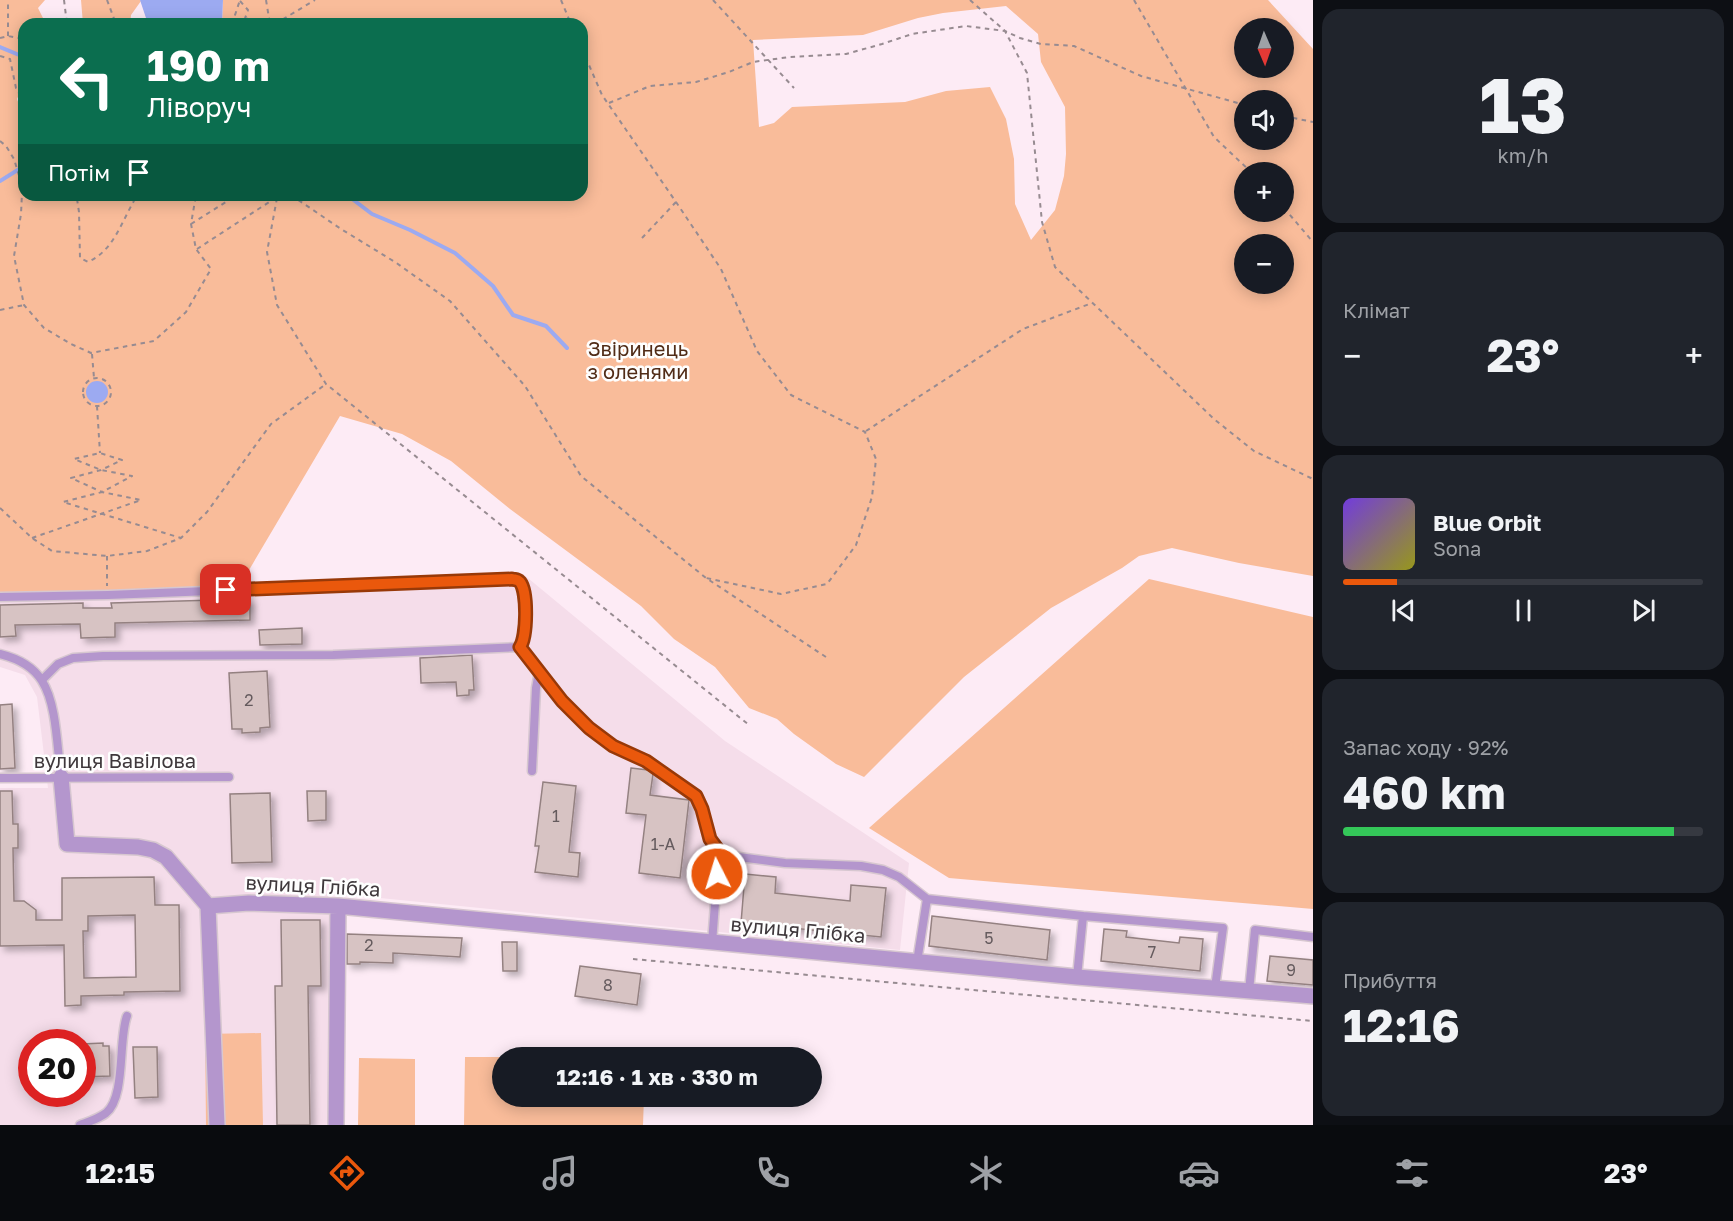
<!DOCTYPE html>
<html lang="uk">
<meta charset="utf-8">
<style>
:root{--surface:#171b24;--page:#20242c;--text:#f1f3f6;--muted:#9ea1a6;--line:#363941;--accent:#ea580c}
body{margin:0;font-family:"Golos Text",sans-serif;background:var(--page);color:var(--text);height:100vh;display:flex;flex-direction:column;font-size:22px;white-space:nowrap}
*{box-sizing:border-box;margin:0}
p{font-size:20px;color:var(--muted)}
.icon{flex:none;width:33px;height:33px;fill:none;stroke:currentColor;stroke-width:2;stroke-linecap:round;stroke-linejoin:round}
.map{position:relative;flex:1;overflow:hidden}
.details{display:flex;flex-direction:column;gap:9px;padding:9px;background:#0d0f14;width:420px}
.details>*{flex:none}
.banner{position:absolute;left:18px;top:18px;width:570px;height:183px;border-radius:18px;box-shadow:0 3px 15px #0003;background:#0b6e4f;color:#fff;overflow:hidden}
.needle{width:39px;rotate:178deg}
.buttons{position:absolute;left:1234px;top:18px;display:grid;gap:12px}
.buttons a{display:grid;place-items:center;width:60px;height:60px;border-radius:50%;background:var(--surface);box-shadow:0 3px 15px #0003;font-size:30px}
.speed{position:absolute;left:18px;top:1029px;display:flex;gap:12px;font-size:30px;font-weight:700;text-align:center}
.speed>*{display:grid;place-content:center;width:78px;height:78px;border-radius:50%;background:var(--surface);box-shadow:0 3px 15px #0003;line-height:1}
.speed .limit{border:9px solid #d22;background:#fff;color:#111}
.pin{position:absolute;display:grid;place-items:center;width:51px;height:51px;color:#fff;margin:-26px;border-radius:12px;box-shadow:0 3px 9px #0006}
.me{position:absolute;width:66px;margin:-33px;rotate:355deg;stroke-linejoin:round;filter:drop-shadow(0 0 4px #0008)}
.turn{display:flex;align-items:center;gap:21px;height:126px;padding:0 30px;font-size:27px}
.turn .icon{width:78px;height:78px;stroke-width:2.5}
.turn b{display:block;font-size:42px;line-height:51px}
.then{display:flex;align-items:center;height:57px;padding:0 30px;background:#0003;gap:12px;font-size:22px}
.big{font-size:45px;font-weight:700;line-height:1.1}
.details .tile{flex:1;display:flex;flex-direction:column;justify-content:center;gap:9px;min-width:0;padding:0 21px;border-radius:18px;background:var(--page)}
.details .dial{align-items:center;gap:0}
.dial b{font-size:78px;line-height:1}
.song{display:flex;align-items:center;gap:18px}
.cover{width:72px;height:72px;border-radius:9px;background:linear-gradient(135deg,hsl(260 70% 55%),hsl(60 70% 35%))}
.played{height:6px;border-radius:3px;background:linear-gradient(90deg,var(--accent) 15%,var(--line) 15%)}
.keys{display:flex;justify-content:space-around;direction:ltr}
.heat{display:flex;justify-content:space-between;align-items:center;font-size:33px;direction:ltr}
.charge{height:9px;border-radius:4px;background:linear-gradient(90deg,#34c759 92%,var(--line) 0)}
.trip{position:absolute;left:492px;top:1047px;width:330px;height:60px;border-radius:30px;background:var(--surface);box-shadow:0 3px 15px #0003;font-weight:700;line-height:60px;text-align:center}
.dock{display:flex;height:96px;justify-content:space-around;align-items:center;background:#090b0e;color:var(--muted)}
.dock .icon{width:42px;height:42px}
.dock .active{color:var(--accent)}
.dock b{font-size:27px;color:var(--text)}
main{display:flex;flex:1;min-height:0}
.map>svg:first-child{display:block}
.built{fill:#f5ddea;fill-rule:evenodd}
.green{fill:#f9bc9a;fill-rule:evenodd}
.water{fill:#9caaf1}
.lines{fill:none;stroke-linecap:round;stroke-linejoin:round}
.stream{stroke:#9caaf1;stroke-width:4}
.building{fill:#d7c3c3;stroke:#948181;stroke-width:1.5;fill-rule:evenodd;filter:url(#shadow)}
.service-casing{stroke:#d7c7d0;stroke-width:11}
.minor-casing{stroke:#d7c7d0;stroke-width:18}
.path{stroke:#978b91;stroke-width:2;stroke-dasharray:4.5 4.5;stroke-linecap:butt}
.service{stroke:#b496cd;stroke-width:8}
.minor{stroke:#b496cd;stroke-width:15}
.route-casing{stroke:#983908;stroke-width:15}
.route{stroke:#ea580c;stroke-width:10}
.labels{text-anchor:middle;stroke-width:5;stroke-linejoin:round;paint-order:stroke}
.number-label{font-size:16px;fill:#655b5e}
.park-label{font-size:20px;fill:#512c17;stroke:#fefefe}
.street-label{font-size:20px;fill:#3f383c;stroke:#fefefe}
</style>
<main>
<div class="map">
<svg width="1313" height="1125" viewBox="0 0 1313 1125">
<defs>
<filter id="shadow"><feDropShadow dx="4.5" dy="4.5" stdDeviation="3" flood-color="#0004"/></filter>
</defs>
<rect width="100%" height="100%" fill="#fdebf5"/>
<path class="built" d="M523,574L725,741L909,863L900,950L330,893L329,1125H0V788H48L37,697L25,675L0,667V596ZM32,1042H82V1094H32Z"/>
<path class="green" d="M0,0H45L38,8L45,22L65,24H24V84L17,99L24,118V195H582V24H222L223,0H1268L1313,49V576L1239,563L1172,548L1139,556L1122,568L1051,608L964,677L864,777L836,764L794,734L777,719L749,708L715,667L674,639L641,606L510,509L451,461L402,434L340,416L239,587L213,586L0,595ZM1006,6L1038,34L1041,62L1065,107L1066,154L1064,176L1055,210L1031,240L1015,204L1014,159L1006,119L990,87L946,91L905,102L792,107L774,123L759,127L753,40L863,35L918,18L943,13ZM1245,28H1284V68H1245ZM1245,100H1284V140H1245ZM1245,172H1284V212H1245ZM1245,244H1284V284H1245Z
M81,0H140L141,1L131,15L130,24H83Z
M1149,579L1313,617V909L949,878L869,828Z
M261,1033L263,1125H206L205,1034Z
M465,1057H523L502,1058V1096L644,1097L643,1125H464Z
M359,1058L415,1059V1125H358Z"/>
<path class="water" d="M140,0H223L222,24H148Z
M86 392a11 11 0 1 1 22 0a11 11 0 1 1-22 0Z"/>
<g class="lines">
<path class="stream" d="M0,47L24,57
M0,181L24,166
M347,195L372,214L410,230L455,253L493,286L513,315L546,326L567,348"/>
</g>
<path class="building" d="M250,599V620L115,623V637L81,638L80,624L15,625L16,636L0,637V605L83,603V608H112L111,603Z
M302,628V644L260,645L259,630Z
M472,655L474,690H469V695L457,696L456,682L421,683L420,658Z
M267,671L270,727L260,728V732L242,733V729H232L229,673Z
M12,704L15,768L0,769V705Z
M631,768L648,770L653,774L650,795L689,800L680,878L639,873L646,815L626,813Z
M543,782L576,786L569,852L580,853L578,877L535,872L539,846H535Z
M0,791H12L13,824H18V848H13L14,901H24L36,910V920H62V878L154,877L155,905H179L180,991L124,992V995L81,996V1005L65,1006L64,945L0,946ZM135,915L136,977L84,978L83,931H88V916Z
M307,791H326V820L308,821Z
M270,793L272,862L232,863L230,794Z
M745,874L776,877L775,893L850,901L851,885L886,888L881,937L741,923Z
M932,916L1050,930L1047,960L929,946Z
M281,920H320L321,986H308L310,1125H277L275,986H282Z
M1104,929L1127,931L1126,937L1179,943L1180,937L1203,939L1200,971L1101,961Z
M347,934L462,938L460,957L393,953V963L360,962V964H347Z
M502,942H517V971H503Z
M1270,956L1313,960V985L1267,981Z
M580,966L641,974L637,1005L575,996Z
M103,1043V1046H109L110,1076L82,1077V1044Z
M133,1047H157L158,1097L135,1098Z"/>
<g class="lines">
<g class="service-casing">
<path id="service" d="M0,597L108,595L511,579C520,580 522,585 524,593V641L520,647
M0,654C16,658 33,666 42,681C57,704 57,749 61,777
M539,672L574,714L601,738L613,746L646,761L696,796L702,809L710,839L719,851L731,856L785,863L861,866L883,870L899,877L927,899
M42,680L58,664L73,658L103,656L333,655L520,647L539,672L536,688L532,771
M0,778L229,777
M1083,916L1223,928L1215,988
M712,943L719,851
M917,962L927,899L1083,916L1077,977
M1249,991L1255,930L1313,937
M80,1125C88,1122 98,1119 106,1113C126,1097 118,1039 127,1016"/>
</g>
<g class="minor-casing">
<path id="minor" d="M61,777L67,844L138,847L153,850L166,857L208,906L217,1125
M208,906L249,903L338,906L1077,977L1313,996
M336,1125L338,906"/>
</g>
<path class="path" d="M64,0L67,24
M107,0L116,24
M266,0L270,24
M561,0L571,24
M713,0L794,88
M970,0L1005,31L1027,73L1042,222L1055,267L1214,419L1254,451L1313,479
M1134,0L1214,137L1251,172
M240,1L248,10L243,24
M245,18L263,24
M232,24L240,0
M275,24L315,0
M8,36V0
M0,38L8,36L24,39
M582,49L602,95L676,202L721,269L757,351L791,395L865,432L876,459L872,497L856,545L827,584L781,594L706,578
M0,56L10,59L16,88L24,102
M609,103L650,86L696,82L729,72L753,62L789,57L846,54L882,44L912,34L966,26L1005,31L1020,38L1041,44L1074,46L1141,76L1245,105
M1284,116L1313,122
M0,141L6,146L14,159L21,182L22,193L21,214L14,256L24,305L44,328L71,344L91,353L154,341L186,312L211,269L196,249L191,224L196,195
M43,195L77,199L158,195
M291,195L341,229L395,262L450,301L525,386L581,476L706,578L829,659
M277,198L267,252L277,305L326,384L749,725
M77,199L79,212L80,258L88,262C115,250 122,219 137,196
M1284,208L1313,242
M191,224L237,195
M642,238L676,202
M197,249L280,195
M0,310L24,305
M92,354L94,378
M83 392a14 14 0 1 1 28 0a14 14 0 1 1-28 0Z
M97,406L100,453
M866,431L1023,329L1092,303
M0,508L32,538L52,551L107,556L147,551L181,538L207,512L271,424L326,384
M32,538L141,500L102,492L71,478L101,470L122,460L100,453L74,459L101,470L132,476L102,492L63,502L181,538
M107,556V586
M633,959L1313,1021"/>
<use href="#service" class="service"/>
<use href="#minor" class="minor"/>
</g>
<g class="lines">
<g class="route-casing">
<path id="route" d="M226,590L512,579C516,580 517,579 520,582C528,592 527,637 520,647L562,701L589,728L613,746L646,761L696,796L702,809L710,839L719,851L717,874"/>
</g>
<use href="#route" class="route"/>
</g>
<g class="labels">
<g class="number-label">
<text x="249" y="706">2</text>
<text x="556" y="822">1</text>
<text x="663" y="850">1-А</text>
<text x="989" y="944">5</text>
<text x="369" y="951">2</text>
<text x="1152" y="958">7</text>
<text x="1291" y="976">9</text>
<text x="608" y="991">8</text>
</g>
<g class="park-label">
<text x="638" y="356">Звіринець<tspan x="638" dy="23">з оленями</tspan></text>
</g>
<g class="street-label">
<text x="115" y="768">вулиця Вавілова</text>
<text transform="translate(313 886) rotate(3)" y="7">вулиця Глібка</text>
<text transform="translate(798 930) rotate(5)" y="7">вулиця Глібка</text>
</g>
</g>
</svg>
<div class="buttons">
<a><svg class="needle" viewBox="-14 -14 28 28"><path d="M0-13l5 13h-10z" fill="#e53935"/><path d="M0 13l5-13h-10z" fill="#9ea1a6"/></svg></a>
<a><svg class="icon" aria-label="sound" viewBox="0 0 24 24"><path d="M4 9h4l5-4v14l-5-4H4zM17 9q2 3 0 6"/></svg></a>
<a>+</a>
<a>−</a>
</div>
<div class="speed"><div class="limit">20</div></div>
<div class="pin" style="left:226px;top:590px;background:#d93025"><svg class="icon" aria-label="arrive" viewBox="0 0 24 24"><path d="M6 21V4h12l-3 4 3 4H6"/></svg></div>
<svg class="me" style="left:717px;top:874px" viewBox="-20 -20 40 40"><circle r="17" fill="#ea580c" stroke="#fff" stroke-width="3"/><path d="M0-11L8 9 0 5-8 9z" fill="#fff"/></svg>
<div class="trip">12:16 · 1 хв · 330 m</div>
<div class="banner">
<div class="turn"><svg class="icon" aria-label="left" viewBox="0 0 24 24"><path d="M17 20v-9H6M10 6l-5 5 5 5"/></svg><div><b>190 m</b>Ліворуч</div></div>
<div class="then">Потім<svg class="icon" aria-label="arrive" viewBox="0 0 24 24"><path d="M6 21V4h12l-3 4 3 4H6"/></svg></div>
</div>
</div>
<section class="details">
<div class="tile dial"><b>13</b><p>km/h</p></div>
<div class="tile"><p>Клімат</p>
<div class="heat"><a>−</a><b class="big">23°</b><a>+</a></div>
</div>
<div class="tile">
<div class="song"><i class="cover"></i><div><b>Blue Orbit</b><p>Sona</p></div></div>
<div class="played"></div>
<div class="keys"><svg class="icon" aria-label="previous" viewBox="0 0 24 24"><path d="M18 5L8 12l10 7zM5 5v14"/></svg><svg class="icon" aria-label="pause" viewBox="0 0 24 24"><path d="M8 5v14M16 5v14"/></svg><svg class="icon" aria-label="next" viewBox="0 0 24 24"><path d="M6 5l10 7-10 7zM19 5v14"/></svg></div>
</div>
<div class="tile"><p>Запас ходу · 92%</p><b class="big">460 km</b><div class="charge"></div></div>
<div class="tile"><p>Прибуття</p><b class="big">12:16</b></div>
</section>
</main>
<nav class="dock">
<b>12:15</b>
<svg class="icon active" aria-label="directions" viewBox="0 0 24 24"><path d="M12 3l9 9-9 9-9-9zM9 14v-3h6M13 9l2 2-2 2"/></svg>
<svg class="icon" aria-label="music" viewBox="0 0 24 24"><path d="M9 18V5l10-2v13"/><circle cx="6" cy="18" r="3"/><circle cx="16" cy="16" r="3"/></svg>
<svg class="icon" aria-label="phone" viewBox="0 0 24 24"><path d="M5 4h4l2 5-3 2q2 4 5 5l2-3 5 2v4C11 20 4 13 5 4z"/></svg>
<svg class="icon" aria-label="climate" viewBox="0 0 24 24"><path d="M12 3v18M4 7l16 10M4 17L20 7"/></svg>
<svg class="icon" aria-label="car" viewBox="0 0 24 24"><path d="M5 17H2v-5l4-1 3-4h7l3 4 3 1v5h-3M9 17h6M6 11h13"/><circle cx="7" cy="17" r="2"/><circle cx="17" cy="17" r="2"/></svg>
<svg class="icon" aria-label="filters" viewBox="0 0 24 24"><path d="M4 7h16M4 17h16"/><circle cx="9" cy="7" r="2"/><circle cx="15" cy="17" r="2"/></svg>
<b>23°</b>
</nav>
